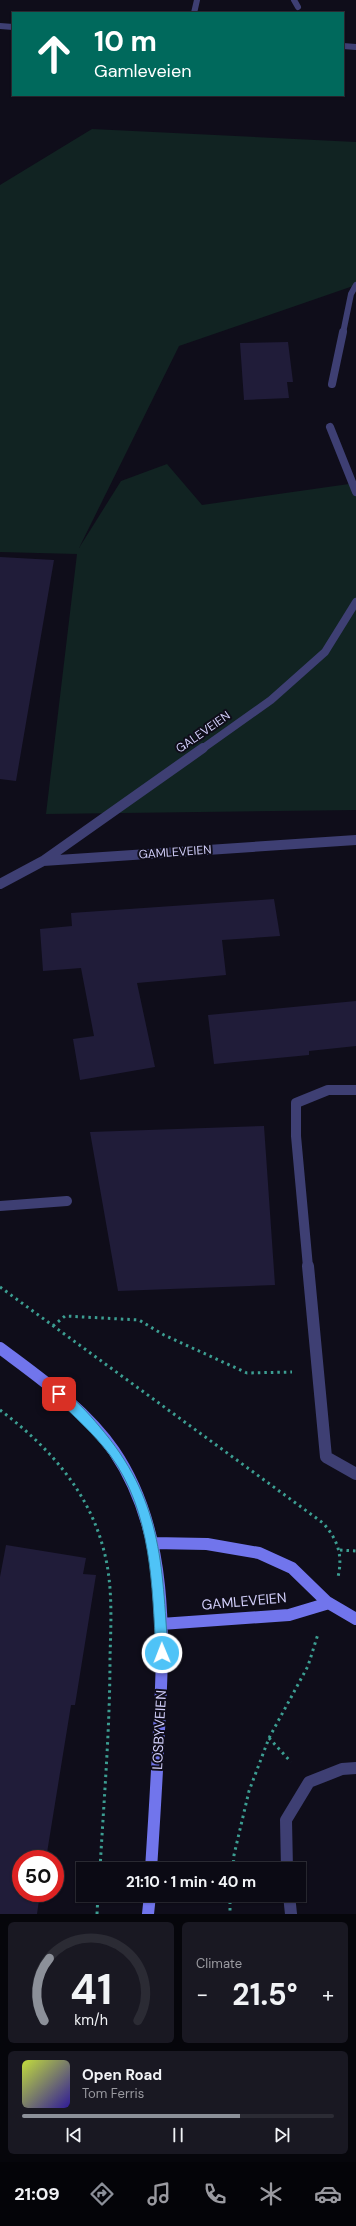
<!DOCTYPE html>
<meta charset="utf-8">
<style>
:root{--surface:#0b0a14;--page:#191822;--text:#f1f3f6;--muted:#9a9aa0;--line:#2b2b34;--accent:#8c9099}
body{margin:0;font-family:"DM Sans",sans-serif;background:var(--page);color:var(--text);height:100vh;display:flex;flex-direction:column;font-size:15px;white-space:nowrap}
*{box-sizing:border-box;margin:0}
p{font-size:13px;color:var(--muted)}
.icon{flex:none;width:22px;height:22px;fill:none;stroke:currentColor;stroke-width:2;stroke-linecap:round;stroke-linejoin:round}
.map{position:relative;height:1914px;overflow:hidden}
.side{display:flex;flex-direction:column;gap:8px;padding:8px;background:#06060b;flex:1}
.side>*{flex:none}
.hud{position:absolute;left:12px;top:12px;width:332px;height:84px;border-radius:0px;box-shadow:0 1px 3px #0004,0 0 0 1px var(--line);background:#00695c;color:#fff;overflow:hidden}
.speed{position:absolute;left:12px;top:1850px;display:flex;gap:8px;font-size:20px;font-weight:700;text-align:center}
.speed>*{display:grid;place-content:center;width:52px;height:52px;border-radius:50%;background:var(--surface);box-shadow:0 1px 3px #0004,0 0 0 1px var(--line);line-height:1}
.speed .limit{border:6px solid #d22;background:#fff;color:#111}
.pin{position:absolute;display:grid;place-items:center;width:34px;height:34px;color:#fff;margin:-17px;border-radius:8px;box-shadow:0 2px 6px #0006}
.me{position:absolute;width:44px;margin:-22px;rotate:359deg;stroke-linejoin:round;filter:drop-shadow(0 0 3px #0008)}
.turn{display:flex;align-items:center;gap:14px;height:84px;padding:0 16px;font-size:18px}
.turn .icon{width:52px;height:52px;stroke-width:2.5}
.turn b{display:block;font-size:28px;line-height:34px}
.big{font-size:30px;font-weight:700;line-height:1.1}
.side .widget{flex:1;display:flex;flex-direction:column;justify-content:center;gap:6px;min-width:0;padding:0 14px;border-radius:6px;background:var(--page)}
.side .dial{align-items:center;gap:0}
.dial svg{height:104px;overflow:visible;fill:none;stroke:var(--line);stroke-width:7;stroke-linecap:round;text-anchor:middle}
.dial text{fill:var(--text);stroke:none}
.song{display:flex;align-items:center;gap:12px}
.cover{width:48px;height:48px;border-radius:6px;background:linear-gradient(135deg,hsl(70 70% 55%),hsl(250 70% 35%))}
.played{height:4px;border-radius:2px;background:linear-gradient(90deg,var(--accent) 70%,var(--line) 70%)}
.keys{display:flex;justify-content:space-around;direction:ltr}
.heat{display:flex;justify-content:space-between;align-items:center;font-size:22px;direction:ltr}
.side .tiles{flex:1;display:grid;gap:8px;grid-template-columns:1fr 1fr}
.widget:last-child{grid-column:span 2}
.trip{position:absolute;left:76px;top:1862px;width:230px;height:40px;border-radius:0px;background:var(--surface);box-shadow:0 1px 3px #0004,0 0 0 1px var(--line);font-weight:700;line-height:40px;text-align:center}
.dock{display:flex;height:64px;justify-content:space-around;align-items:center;background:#040408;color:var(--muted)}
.dock .icon{width:28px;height:28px}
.dock .selected{color:var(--accent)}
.dock b{font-size:18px;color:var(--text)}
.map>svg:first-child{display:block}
.green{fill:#112322}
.building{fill:#201c39}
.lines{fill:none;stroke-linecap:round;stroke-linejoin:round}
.path{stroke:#3c9e92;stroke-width:3;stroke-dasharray:2.5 4;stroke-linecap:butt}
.lane-far3{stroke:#3e3f73;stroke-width:6}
.lane-far2{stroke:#3e3f73;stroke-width:8}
.lane-far1{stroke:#3e3f73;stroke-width:10}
.lane{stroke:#3e3f73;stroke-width:12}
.street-far3{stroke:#3e3f73;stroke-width:6}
.street-far2{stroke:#3e3f73;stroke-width:8}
.street-far1{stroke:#3e3f73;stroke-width:10}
.street{stroke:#3e3f73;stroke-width:12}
.secondary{stroke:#7175ec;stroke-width:12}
.route{fill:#4fc3f7;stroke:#337fa1}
.labels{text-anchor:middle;stroke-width:4;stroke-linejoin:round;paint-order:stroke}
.street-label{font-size:12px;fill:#d0cdf8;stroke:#0f0d1a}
.near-street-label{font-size:14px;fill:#d0cdf8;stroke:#0f0d1a}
</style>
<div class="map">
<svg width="356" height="1914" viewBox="0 0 356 1914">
<rect width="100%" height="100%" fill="#0f0d1a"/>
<path class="green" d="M92,129L356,142V285L179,346L79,548L121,481L167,464L202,505L356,483V810L46,814L77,554L0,552V185Z"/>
<path class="building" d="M288,342L293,382H287L289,398L244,400L240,343Z
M0,557L54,560L16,781L0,779Z
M274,899L280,936L222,940L226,975L137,983L155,1067L80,1080L73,1039L94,1036L81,968L43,971L40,929L72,926L71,913Z
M356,1001V1046L309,1051V1055L214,1064L208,1015Z
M264,1126L275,1285L118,1291L90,1132Z
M6,1545L86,1558L83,1574L96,1575L75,1705H71L46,1859H21V1893H40L37,1914H0V1577Z"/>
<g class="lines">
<path class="path" d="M0,1287L323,1523C338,1540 343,1555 338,1577
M53,1326L65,1316L139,1320L164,1335L247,1373L292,1372
M0,1410C48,1446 89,1491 104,1551C113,1585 111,1622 110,1657C110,1728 104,1798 100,1869
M340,1550L356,1551
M269,1738L291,1762
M233,1869L234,1855L249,1791L269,1738L308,1666L318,1634
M230,1895V1914
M97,1914L98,1895"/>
<path class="lane-far3" d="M294,0L298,7
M194,13L197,0
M343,333L351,294L356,285"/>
<path class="lane-far2" d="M332,384L343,332"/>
<path class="lane-far1" d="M0,1206L67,1201
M308,1267L296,1136V1103L328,1090H356"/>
<path class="lane" d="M308,1266L326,1457L356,1474"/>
<path class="street-far3" d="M0,26L13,27
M343,46L356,47"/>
<path class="street-far2" d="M330,427L356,492
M202,749L271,700L325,652L356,602"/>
<path class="street-far1" d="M43,861L203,748
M0,884L43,861L356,840"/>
<path class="street" d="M287,1869L286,1820L309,1782L342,1769L356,1768
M289,1895L291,1914"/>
<path class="secondary" d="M0,1348C40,1378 85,1409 114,1451C169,1532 164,1636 159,1730C157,1776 154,1823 151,1869
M153,1543L207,1544L259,1553L292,1568L327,1602L356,1619
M161,1624L289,1615L329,1603
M148,1914L150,1895"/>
</g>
<path class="route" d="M59,1389C71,1394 90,1415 99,1426C162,1499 162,1562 168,1653L166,1657L162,1659L158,1657L156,1653C152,1586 152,1512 110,1455C94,1434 74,1416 55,1398L54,1394L55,1390Z"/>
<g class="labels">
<g class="street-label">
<text transform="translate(203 732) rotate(-35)" y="4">GALEVEIEN</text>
<text transform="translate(175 852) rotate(-4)" y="4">GAMLEVEIEN</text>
</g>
<g class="near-street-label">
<text transform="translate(244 1601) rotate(-5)" y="5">GAMLEVEIEN</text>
<text transform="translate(159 1730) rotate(-87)" y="5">LOSBYVEIEN</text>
</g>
</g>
</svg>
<div class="speed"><div class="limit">50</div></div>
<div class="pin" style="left:59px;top:1394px;background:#d93025"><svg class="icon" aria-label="arrive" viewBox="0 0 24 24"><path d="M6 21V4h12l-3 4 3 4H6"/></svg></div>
<svg class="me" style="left:162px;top:1653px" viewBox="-20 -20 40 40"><circle r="17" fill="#4fc3f7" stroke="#fff" stroke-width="3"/><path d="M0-11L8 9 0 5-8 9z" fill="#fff"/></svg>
<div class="trip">21:10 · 1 min · 40 m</div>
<div class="hud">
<div class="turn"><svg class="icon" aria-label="ahead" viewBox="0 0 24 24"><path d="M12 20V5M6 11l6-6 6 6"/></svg><div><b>10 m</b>Gamleveien</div></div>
</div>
</div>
<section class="side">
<div class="tiles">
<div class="widget dial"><svg viewBox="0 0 100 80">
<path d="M14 69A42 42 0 1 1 86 69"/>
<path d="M14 69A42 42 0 0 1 18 21" stroke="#8c9099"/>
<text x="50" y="56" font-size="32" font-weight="700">41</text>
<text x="50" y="72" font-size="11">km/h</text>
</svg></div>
<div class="widget"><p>Climate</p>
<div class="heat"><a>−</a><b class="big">21.5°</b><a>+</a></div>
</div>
<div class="widget">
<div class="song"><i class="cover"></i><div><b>Open Road</b><p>Tom Ferris</p></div></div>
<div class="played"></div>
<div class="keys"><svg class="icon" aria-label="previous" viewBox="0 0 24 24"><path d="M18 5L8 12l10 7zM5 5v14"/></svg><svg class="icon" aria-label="pause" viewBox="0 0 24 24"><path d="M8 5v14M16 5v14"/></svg><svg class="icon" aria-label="next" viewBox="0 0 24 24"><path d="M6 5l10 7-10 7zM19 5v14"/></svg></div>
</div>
</div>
</section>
<nav class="dock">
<b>21:09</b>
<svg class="icon selected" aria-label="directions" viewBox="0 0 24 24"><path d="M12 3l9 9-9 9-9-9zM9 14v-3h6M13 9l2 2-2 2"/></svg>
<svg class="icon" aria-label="music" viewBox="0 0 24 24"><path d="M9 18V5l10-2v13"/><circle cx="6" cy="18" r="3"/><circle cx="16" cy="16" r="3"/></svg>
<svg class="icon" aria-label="phone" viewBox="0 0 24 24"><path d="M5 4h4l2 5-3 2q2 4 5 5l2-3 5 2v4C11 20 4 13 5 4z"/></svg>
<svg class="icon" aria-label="climate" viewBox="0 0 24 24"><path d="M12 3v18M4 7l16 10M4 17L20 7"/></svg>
<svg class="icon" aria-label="car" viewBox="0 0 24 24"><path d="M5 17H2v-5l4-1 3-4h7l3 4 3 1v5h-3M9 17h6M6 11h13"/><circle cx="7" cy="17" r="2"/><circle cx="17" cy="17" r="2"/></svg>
</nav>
